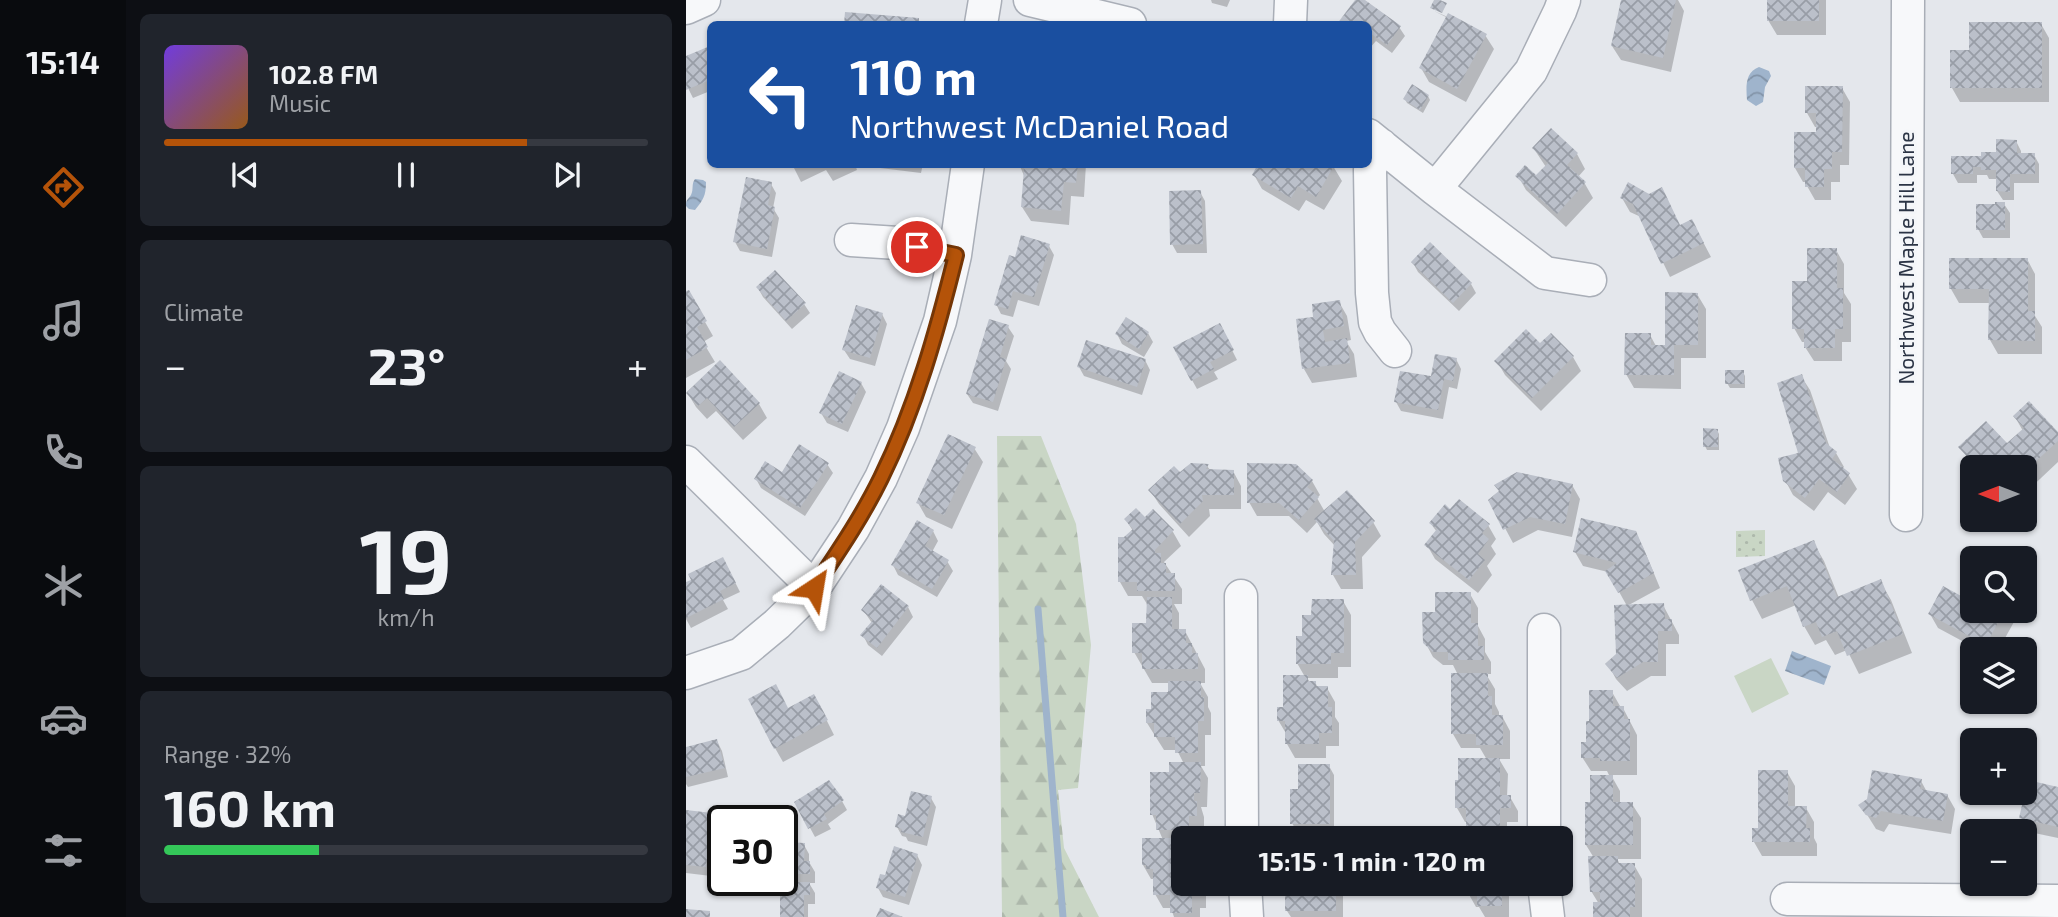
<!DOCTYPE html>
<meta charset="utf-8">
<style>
:root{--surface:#171b24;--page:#20242c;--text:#f1f3f6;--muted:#9ea1a6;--line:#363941;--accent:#b45309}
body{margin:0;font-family:"Exo 2",sans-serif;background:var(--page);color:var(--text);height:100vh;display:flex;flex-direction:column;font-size:26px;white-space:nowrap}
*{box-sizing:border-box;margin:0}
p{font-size:23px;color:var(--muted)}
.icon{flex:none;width:38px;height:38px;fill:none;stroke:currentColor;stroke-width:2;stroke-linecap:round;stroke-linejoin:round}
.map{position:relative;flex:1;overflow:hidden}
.side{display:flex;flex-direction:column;gap:14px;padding:14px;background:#0d0f14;width:560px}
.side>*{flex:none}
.top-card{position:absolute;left:21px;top:21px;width:665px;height:147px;border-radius:10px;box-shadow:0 2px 5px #0004;background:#1a4fa0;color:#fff;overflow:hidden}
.needle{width:46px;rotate:270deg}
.buttons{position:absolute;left:1274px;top:455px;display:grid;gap:14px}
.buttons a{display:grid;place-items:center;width:77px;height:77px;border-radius:10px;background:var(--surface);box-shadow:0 2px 5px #0004;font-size:35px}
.speed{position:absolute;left:21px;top:805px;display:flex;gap:14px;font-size:35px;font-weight:700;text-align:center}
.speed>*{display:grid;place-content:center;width:91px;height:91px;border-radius:50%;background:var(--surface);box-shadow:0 2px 5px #0004;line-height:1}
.speed .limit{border:4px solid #111;border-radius:10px;background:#fff;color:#111}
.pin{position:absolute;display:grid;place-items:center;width:60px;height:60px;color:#fff;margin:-30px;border:4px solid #fff;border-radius:50%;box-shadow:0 2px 7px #0007}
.me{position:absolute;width:77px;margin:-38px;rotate:33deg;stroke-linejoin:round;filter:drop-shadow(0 0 5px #0008)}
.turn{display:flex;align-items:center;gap:24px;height:147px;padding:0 28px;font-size:32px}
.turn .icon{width:91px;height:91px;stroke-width:2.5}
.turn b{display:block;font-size:49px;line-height:60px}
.big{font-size:52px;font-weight:700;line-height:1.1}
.side .card{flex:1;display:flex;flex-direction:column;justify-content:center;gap:10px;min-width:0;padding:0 24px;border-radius:10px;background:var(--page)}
.side .dial{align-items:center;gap:0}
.dial b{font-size:91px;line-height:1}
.song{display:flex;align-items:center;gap:21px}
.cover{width:84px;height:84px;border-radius:10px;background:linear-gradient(135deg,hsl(260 70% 55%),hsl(30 70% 35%))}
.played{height:7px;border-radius:4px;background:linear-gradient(90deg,var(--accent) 75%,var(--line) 75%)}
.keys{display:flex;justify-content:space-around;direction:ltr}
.heat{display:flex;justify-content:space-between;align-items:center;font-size:38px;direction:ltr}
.charge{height:10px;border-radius:5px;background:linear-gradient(90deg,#34c759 32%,var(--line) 0)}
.trip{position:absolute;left:485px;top:826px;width:402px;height:70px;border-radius:10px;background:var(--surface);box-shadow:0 2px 5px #0004;font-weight:700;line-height:70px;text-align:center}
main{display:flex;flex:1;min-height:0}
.tabs{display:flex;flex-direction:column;width:126px;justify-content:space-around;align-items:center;background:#090b0e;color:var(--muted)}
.tabs .icon{width:49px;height:49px}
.tabs .active{color:var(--accent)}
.tabs b{font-size:32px;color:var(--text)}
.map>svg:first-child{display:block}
.grass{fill:url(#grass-dots)}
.forest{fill:url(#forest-firs)}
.garden{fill:#c9d6c5}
.water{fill:url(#water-waves)}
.shadow{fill:#0003}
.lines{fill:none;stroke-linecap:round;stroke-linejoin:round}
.stream{stroke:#9fb4cc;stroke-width:7}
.building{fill:url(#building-cross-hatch)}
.minor-casing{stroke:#a9aeb7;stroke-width:35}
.minor{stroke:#f7f8fa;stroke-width:32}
.route-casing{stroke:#753606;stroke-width:18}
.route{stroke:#b45309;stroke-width:12}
.labels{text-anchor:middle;stroke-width:6;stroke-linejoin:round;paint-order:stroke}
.street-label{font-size:21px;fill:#2b3445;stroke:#f4f6f9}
</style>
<main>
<nav class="tabs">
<b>15:14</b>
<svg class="icon active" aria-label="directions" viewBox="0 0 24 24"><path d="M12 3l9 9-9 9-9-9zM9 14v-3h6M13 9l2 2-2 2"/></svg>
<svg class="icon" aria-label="music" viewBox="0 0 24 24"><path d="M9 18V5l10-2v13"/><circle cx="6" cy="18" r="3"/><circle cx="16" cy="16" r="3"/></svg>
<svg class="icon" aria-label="phone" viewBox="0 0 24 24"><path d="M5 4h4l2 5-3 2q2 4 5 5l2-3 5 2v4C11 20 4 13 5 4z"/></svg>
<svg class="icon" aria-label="climate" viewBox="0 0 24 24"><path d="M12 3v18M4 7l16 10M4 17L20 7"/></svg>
<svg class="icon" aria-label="car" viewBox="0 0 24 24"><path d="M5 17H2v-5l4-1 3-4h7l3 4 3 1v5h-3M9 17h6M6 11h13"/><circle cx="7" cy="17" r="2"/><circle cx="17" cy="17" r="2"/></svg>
<svg class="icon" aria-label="filters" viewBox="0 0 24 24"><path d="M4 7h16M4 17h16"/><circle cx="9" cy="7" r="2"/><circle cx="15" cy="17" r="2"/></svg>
</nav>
<section class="side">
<div class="card">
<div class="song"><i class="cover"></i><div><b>102.8 FM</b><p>Music</p></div></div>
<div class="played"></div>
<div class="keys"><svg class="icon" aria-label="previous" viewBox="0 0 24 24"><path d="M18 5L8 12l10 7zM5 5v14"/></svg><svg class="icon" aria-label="pause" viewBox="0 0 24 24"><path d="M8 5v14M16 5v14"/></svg><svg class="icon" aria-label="next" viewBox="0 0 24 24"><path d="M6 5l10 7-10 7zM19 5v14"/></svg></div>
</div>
<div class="card"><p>Climate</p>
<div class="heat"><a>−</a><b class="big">23°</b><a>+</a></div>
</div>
<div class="card dial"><b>19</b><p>km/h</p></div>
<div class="card"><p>Range · 32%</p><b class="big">160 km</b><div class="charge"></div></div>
</section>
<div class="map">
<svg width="1372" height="917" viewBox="0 0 1372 917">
<defs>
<pattern id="grass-dots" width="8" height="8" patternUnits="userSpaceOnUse" patternTransform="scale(1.75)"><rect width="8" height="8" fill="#c9d6c5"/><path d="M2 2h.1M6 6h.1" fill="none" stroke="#adb8ab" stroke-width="1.8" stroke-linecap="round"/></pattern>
<pattern id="forest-firs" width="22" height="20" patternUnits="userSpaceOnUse" patternTransform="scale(1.75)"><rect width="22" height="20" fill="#c9d6c5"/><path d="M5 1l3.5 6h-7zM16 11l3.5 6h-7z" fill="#adb8ab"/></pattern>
<pattern id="water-waves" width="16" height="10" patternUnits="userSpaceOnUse" patternTransform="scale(1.75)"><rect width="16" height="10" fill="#9fb4cc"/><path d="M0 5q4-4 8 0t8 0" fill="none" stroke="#8293a7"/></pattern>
<pattern id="building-cross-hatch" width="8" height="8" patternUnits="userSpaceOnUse" patternTransform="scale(1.75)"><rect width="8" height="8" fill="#bbc0ca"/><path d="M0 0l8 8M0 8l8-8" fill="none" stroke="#989da6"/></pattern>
</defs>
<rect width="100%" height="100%" fill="#e4e7ec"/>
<path class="grass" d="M1079,530V556L1050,557V531Z"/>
<path class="forest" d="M311,436H355L390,524L405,645L392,788L372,790L378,848L413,917H316Z"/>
<path class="garden" d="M1085,658L1103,694L1066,713L1048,676Z"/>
<path class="water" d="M1073,67L1083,71L1085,76L1079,87L1077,102L1070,106L1061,100C1060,87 1059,72 1073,67Z
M9,179L17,180L20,182C20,196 17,200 9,210L3,209L0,206C0,199 2,200 5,195C8,189 5,184 9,179Z
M1106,651L1145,666L1138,685L1099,671Z"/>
<path class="shadow" d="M525,0H544L541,7L526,3Z
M671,0H676L713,27L719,36L706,53L690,41L682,50V24H654Z
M937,0H992L998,11L985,72L935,60L926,46Z
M1082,0H1140V35H1091L1082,20Z
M748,11L764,18L799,35L808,49L780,102L743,82L735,68L762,18Z
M160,14L232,20L235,24H159Z
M1355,24L1363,38V102H1274L1266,88L1285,52Z
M24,48V91L7,98L0,84V58Z
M1156,88L1164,102L1163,165H1154V182H1145V200H1129L1121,186V182H1117L1109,168L1132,134V127H1129L1121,113Z
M742,96L744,100L737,113L721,103L719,99Z
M865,130L891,154L899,169L892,177L899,184L907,198L880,227L840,190L832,176L850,178L860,167L848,149Z
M1330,141L1335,151V155H1348L1353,164V183H1328V200H1317L1311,191V179H1303L1301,175H1291V183H1272L1267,174L1297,157L1311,154Z
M106,164H169L171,170L147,181L140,170L115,182Z
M184,164H237L235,173L186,167Z
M333,164H400L398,197L385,196L383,225L345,221L336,207L339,178Z
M647,166L656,181L638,210L620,200L613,211L576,189L568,175Z
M85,184L90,193L87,208L93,218L86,257L54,251L49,242Z
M514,192L519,201L521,253H491L486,244Z
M936,198L994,226L1006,221L1025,257L984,277L955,217L944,212Z
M1318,204L1324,213V238H1297L1292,229Z
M363,246L368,255L353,306L332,300L327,317L315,314L310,304L330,259Z
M1150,250L1158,264V293L1165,304V342H1156V361H1128L1119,347V342H1116L1108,328L1123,283Z
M1341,259L1349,274V316L1356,327V354H1312L1304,340V303H1273L1265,289Z
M727,263L785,284L790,293L773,311L732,272Z
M72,288L118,304L124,313L106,329L77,297Z
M2,292L27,336L17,342L29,362L0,378V293Z
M1011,294L1020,309V358H995V389L948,388L940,374L964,335L970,346H981Z
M653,302L661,316L665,340L660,341L668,354L671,377L626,383L618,369L629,318Z
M196,314L201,324L189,366L164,359L158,350Z
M322,327L328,336L320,361L325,369L312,411L287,403L281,394Z
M462,333L467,342L458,357L436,344L431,334Z
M538,334L551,360L528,372L532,379L511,389L506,380Z
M854,345L887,357L895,371L855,411L819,375L811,361Z
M770,359L775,369L771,389L763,387L757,419L715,411L710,402L746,378Z
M459,360L464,370L456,395L398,376L393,367Z
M34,362L73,404L81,418L57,440L30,411L21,419L10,407L1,392Z
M1057,372L1059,376V388H1044L1041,383Z
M1115,376L1124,390L1144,448L1150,453L1158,467L1156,469L1162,474L1171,489L1159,505L1142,492L1128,511L1107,495L1099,480L1114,454Z
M175,383L180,392L162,432L141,423L135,413Z
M1329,417L1372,435V462L1339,493V467H1288L1274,447L1321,446L1337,431Z
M1031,430L1033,434V450H1021L1019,446Z
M288,448L297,462L266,529L240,517L232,503Z
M141,464L147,473L119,516L75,488L70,479Z
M521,466L525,471H547L555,486V509H523L524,516L503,537L473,504L464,490L494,475Z
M626,481L634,495L631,498L639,512L687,522L695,536L676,557L677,589H655L647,575L649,546L638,534L631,522L621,533L603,516H571L563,502Z
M886,485L894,499L886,537L852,530L827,543L804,500L814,493Z
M467,512L487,532L495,546L478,562L496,589V604H488L493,613V631H499L519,669V683H514L522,697V707L525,713V735H519V766H515L522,778L521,807H515L518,817V830H510V838H497V884H520V908H514V917H488L485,908H477L469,894L468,879H465L457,865L477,840L466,814L485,774L498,764L491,750H478L461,723L467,710L484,694V683H466L448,652L462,625L461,604L456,596H442L434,582L439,539L447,531L440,520H459Z
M745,524L802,525L810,539L805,546L810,554L801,566L806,575L792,593L749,559L741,545L751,532Z
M247,531L252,541L246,552L261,561L267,571L251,597L212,575L207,565Z
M949,532L957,547L974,588L941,606L922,572L897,566L889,552Z
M1127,542L1138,561L1153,598L1194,581L1205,600L1226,653L1173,674L1161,650L1149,655L1140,640L1129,645L1118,626L1110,605L1076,619L1066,600Z
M42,568L54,592L37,600L42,609L5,628L0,619V584Z
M1258,588L1286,603V611H1334L1313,649H1291L1252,628L1244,614Z
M784,594L792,608V626L799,639V652L805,662V674H800L809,689V704L813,712V716H816L824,731V759H813L822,774L821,797H824L832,811V822H821V838H774L788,837L782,826V822H779L771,808L801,760L794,748H775L767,734L772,675L767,665H757L747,657L739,642L750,614Z
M657,601L665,615V667H652V678H621L624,682H629L632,688H641L649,702V717L653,723V746H640V758H609L601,744V735L592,720L619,677L611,663L618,638L627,616Z
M977,605L993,635V644H980V676H965L941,691L930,679L922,664Z
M222,607L227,617L196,656L182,645L177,635L186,623L177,610Z
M926,692L934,706L937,708L951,735V775H925L934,791V804H946L955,818V859H931L934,864L948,865L956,879V917H909L913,904L905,891L908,858L900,845L905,804L924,777L921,771H905L896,757Z
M102,710L136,711L148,735L97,762L89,748Z
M31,741L36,751L42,777L2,787L0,784V749Z
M643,766L648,775V832H611L606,823L613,791Z
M1101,772L1109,786V808H1120L1128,822V838L1131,844V856H1076L1068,842Z
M1235,781L1241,792L1261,795L1269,809L1265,834L1203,824L1198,832L1190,829L1175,805Z
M1372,788V838L1343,832L1335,817Z
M245,798L250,807L241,846L222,841L220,837L216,836L211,827Z
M156,801L161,810L142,824L145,829L129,837L110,802Z
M0,812L25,815L30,824L25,876L0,873Z
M96,844L118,845L123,854V862L129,872V883H123L129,893V904H122V917H95L100,883L96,876Z
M231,855L236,865L223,905L197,897L192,888L200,877Z
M601,884H657V917H605L601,911Z
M777,884H823V917H799L793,907H790Z"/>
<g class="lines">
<path class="stream" d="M352,609L377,917"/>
</g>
<path class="building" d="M669,0H679L715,26L701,45L684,33L682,35V24H651Z
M748,0H754L761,3L756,13L744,8Z
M935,0H990L977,58L925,46Z
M1081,0H1133V21H1081Z
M159,12L233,18V24H158Z
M762,13L801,34L771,89L733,68Z
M1283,22H1356V88H1264V50H1283Z
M24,46V80L0,90V56Z
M726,84L743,95L734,110L717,99Z
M1119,86H1157L1156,152H1146V169H1138V187H1119V168H1108V132H1130V113H1119Z
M865,128L892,153L881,165L900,182L871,214L829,176L839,165L850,175L862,163L846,148Z
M1310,139L1331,140V153H1349V174H1324V192L1310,191V170H1295V167H1287V174H1265V156H1295V152H1310Z
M331,164H392L390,183L378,182L375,211L335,207L338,168H331Z
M572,164H649L630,197L612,186L605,198L566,175Z
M60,177L86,182L82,205L89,207L81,249L47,242Z
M942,182L963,194L976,187L994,225L1006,219L1018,243L975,264L947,204L934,198Z
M515,190L517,244L484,245L483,191Z
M1309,202H1319V230H1290V204H1309Z
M335,235L364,244L348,297L327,291L322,309L308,305L323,255L329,257Z
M744,242L786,283L767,303L725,262Z
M1121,248H1151V288H1157V329H1149V348H1118V329H1106V281H1121Z
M1263,258H1342V311H1349V341L1302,340L1303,289H1263Z
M89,270L120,303L100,321L70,287Z
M3,290L21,321L11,327L22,347L0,360V291Z
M979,292L1012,293V345H988V375H938L939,333H965V345H979Z
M654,300L658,326L637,330L639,342L661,338L664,363L616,369L610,319L627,317L626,304Z
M170,305L197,313L184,358L156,350Z
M440,317L463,332L453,349L429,334Z
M303,319L323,325L314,357L320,359L307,402L280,394Z
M534,323L548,350L524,362L528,369L505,381L487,347Z
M840,329L854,343L865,333L888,356L846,398L808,361Z
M400,340L460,359L451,387L391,367Z
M749,354L771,358L767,381L758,379L752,410L708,402L714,371L745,376Z
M34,360L74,403L48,427L21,398L12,406L0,393Z
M1039,370H1058V384H1039Z
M153,371L176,382L156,424L133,413Z
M1116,374L1140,443L1151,452L1146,459L1164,473L1151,492L1133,479L1119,498L1097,481L1092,458L1112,453L1091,383Z
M1343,401L1372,432V441L1339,471V467H1291L1272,447L1300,421L1321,443L1338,428L1327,416Z
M1017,428L1032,429V447H1017Z
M262,434L290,447L258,515L230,503Z
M113,444L143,463L114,508L68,479L79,461L96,472Z
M505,463L523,464L520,469L548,470V495H516L517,501L494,524L462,490L488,466L494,472Z
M561,463L610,464L627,480L621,487L633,497L613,520L593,503H561Z
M831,472L887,484L879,524L844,517L817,530L802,500L813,491L808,485Z
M661,490L689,521L669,542L670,575H645L648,541L628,519Z
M773,499L804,524L796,533L803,539L792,554L799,560L783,580L738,545L751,529L743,523L759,504L764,509Z
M450,508L459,517L467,509L488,530L469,550V553H475V563H480V573H489V591H451V582H432V537H438L447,529L438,519Z
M895,518L950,531L968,573L932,593L919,571L931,563L887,552Z
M231,520L248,530L239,546L263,560L246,589L205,565Z
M1128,540L1151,597L1195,579L1217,634L1161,656L1151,631L1136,637L1130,622L1117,627L1101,586L1064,601L1052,570Z
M37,557L50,583L34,591L38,599L0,618V582L5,580L2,574Z
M195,584L223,606L191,648L174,635L187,620L175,610Z
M1257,586L1286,602V611H1318L1300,645L1242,614Z
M749,592H785V623H792V646H798V660H762V652H747L737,643L736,612H749Z
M461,597H486V629H500V643H506V653H512V669H456V653H446V623H460Z
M626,599H658V653H645V664H610V636H616V615H625Z
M978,603L979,619H986V631H972V662H957L931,678L919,664L930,654L928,605Z
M765,673H802V696H806V715H817V745H790V734H765Z
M597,675H622V681H630V686H642V707H646V733H633V744H599V721H591V707H597Z
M482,681H515V697H518V721H512V753H489V737H468V723H460V709H465V692H482Z
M90,684L102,708L128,694L142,720L88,749L62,699Z
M903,690H927V706H938V719H944V761H914V758H895V742H900V721H903Z
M31,739L39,768L0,777V747Z
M772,758H814V795H825V808H814V827H780V808H769V780H772Z
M483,762H515L514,793H508V801H511V816H503V830H470V815H464V772H483Z
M612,764H644V824H604V789H612Z
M1072,770H1102V806H1121L1120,828H1124V842H1066V828H1072Z
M1186,770L1236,779L1234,789L1262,794L1257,821L1195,811L1190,818L1180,815L1172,805L1181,799Z
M904,775H927V802H947V845H899V802H904Z
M143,780L158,800L138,814L141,819L122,829L108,802Z
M1342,780L1372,787V827L1333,818Z
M225,791L246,796L237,837L215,832L216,829L209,827L212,814L219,816Z
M0,810L26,813L20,867L0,865Z
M773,835H807V838H773Z
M456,838H497V884H512V895H506V913H484V895H467V869H460V865H456Z
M96,842L119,843L118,861H124V874H96Z
M208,846L232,854L219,897L190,888L194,874L199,875Z
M902,856H932V863H949V907H944V917H907V902H914V892H904Z
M94,882H124V895H118V917H94Z
M599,884H650V911H599Z
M780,884H816V906H791V893H780Z
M194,908L217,917H190Z
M0,909L24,911V917H0Z"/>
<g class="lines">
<g class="minor-casing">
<path id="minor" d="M344,0L444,24
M0,8L18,0
M295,24L299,0
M604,24L605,0
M682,135L749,189L859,273L904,280
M695,145L686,162L684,170L686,293L689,322L694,332L709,351
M749,189L845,71L874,11L878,0
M165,240L212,243L269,255
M0,462L128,588
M1220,515L1222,0
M555,596L556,838
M858,630V838
M0,673L55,654L91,624L128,588L167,529L195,478L217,428L254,321L269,255L282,164
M559,884L561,917
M858,884L862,917
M1101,899L1372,901"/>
</g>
<use href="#minor" class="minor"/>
</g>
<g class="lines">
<g class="route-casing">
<path id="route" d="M128,588C152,552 176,517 195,478C230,407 251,331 270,255L231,247"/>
</g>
<use href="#route" class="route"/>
</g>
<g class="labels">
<g class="street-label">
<text transform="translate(1221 258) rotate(-90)" y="7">Northwest Maple Hill Lane</text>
</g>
</g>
</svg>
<div class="buttons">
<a><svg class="needle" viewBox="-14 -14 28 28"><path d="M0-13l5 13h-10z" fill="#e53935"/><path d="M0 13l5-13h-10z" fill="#9ea1a6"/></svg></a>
<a><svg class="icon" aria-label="search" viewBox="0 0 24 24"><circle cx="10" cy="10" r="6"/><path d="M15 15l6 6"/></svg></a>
<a><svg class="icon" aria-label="layers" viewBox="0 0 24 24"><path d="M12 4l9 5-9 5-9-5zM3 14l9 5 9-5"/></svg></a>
<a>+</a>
<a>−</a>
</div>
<div class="speed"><div class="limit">30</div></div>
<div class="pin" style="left:231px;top:247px;background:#d93025"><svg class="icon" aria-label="arrive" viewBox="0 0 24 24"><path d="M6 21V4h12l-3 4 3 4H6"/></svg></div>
<svg class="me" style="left:128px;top:588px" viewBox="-20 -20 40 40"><path d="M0-17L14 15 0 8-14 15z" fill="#b45309" stroke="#fff" stroke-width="4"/></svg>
<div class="trip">15:15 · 1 min · 120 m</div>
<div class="top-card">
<div class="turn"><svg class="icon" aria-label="left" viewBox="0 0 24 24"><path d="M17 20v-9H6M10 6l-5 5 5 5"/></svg><div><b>110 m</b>Northwest McDaniel Road</div></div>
</div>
</div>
</main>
